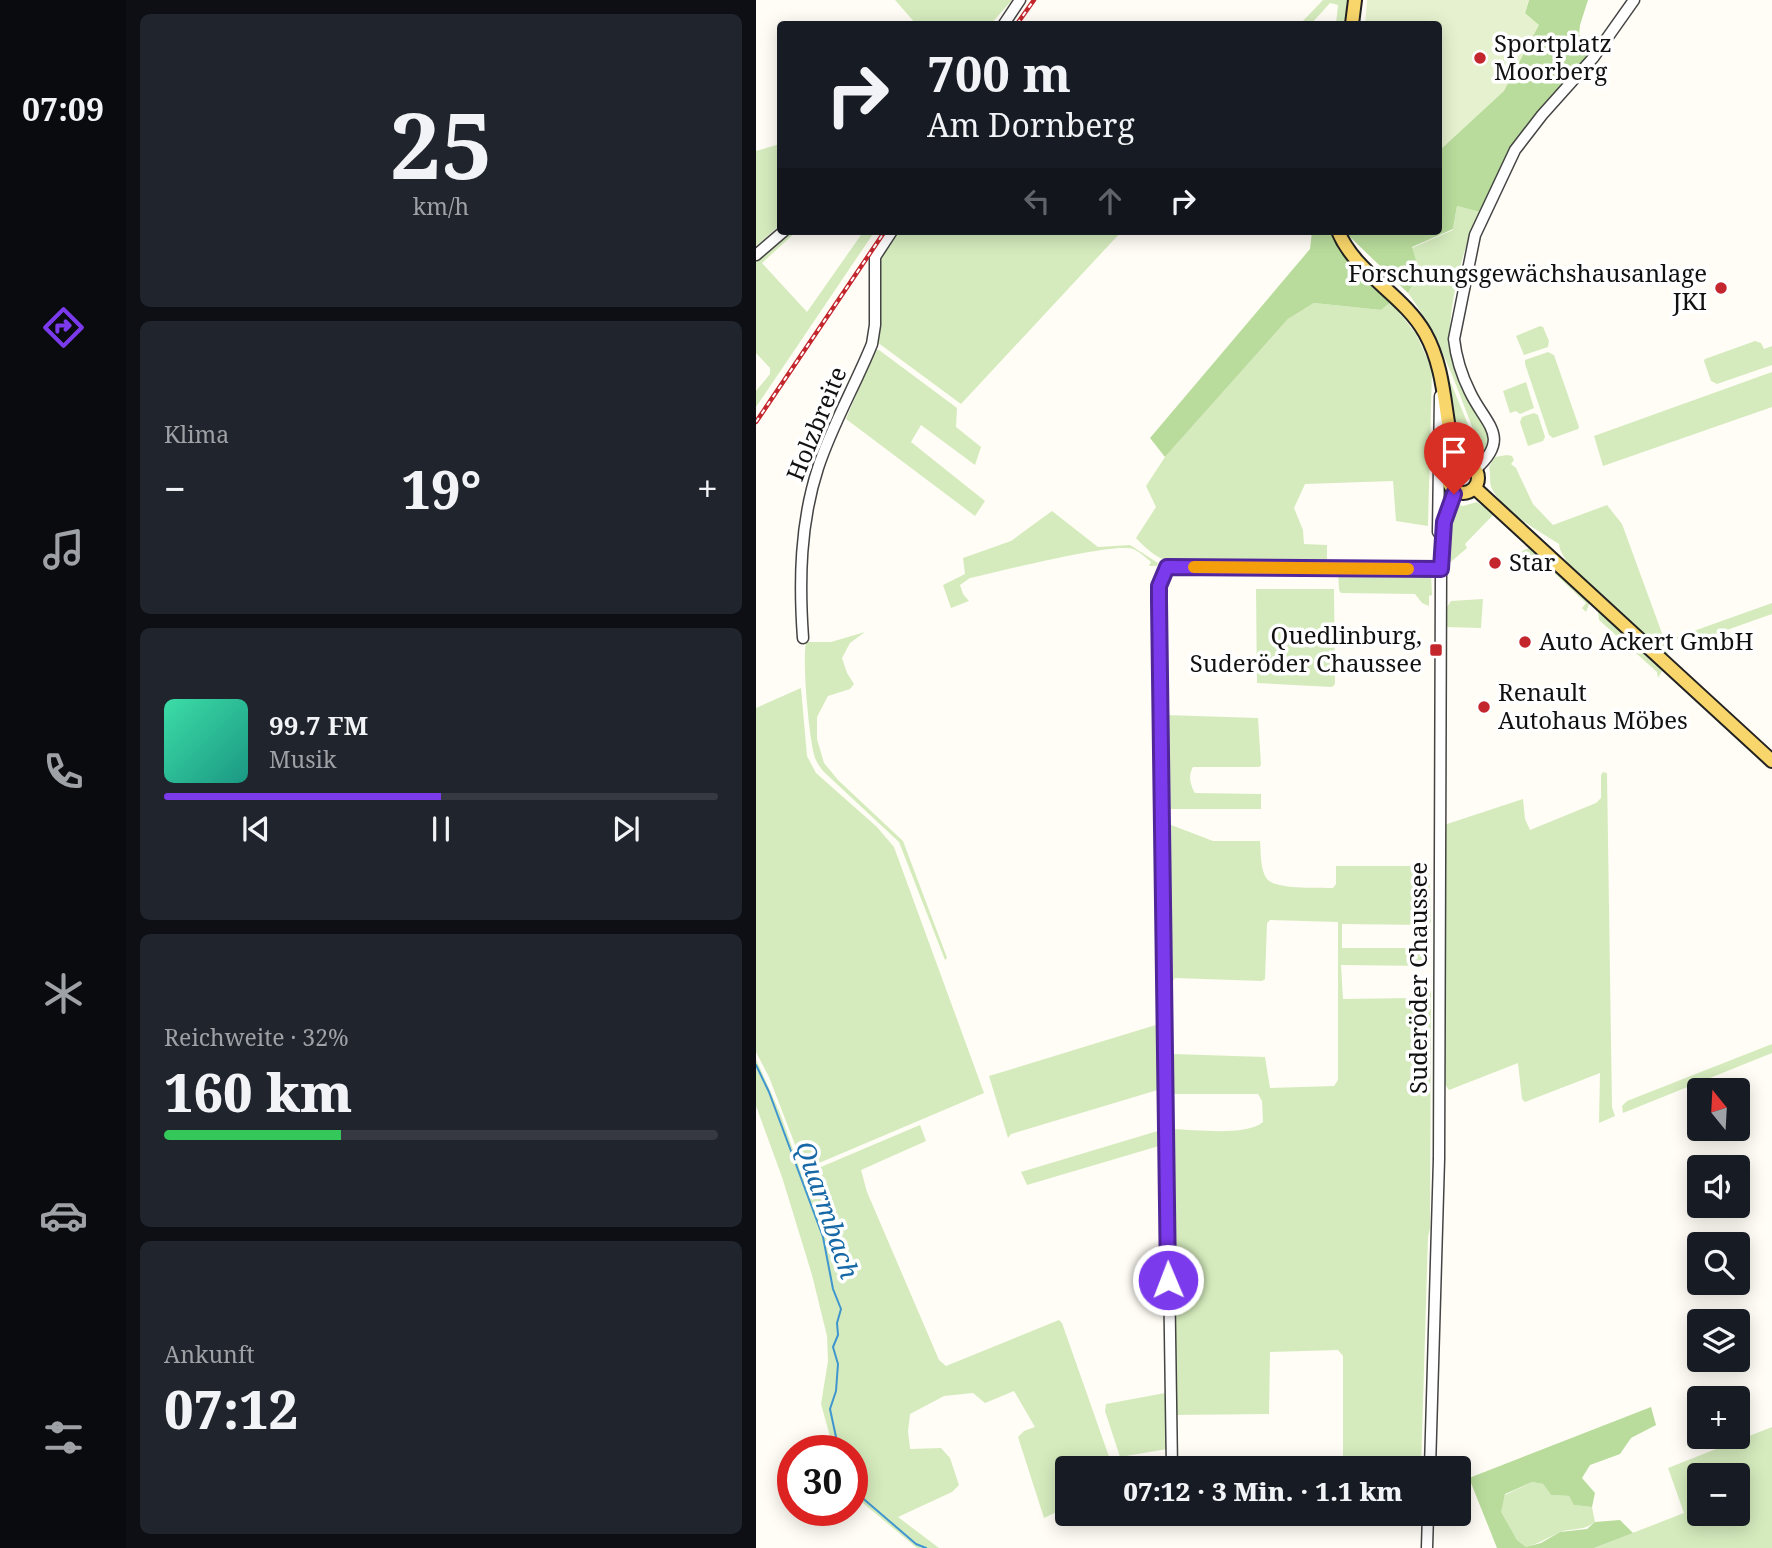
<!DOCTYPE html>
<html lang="de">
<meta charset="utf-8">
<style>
:root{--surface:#171b24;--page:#20242c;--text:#f1f3f6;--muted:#9ea1a6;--line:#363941;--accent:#7c3aed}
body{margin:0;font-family:"Noto Serif",serif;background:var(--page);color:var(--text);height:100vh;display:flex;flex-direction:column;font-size:26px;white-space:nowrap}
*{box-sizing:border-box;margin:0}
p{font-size:23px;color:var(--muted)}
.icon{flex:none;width:38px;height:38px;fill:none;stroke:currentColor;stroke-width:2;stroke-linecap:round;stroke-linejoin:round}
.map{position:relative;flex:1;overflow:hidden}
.sheet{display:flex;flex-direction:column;gap:14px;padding:14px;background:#0d0f14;width:630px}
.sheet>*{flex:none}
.banner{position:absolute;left:21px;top:21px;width:665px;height:214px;border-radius:7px;box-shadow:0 4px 18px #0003;background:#171b24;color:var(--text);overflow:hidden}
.needle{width:46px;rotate:342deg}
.controls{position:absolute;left:931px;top:1078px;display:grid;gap:14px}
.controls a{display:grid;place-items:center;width:63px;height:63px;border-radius:7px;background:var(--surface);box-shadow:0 4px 18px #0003;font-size:35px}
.speed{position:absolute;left:21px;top:1435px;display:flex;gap:14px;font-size:35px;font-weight:700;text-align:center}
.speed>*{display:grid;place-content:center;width:91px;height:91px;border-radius:50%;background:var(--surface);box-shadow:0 4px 18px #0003;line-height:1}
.speed .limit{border:10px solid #d22;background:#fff;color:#111}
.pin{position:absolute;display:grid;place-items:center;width:60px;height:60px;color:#fff;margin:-72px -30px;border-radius:50% 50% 50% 0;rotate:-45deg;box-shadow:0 0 7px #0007}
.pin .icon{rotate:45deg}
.me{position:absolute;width:77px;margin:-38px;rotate:359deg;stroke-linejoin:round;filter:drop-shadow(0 0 5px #0008)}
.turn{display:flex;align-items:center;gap:24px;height:147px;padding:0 35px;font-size:32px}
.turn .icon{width:91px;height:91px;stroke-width:2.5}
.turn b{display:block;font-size:49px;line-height:60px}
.lanes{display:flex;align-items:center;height:66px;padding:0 35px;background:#0003;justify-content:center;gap:35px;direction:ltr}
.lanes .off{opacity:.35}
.big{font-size:52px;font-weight:800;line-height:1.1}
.sheet .card{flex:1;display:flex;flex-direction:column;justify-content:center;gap:10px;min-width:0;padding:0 24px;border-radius:10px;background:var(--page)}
.sheet .dial{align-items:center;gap:0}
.dial b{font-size:91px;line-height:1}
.song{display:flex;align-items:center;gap:21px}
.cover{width:84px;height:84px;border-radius:10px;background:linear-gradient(135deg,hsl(160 70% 55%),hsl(170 70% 35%))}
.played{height:7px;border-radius:4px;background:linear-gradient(90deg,var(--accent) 50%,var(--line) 50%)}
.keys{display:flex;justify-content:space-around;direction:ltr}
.heat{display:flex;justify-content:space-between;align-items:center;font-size:38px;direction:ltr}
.charge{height:10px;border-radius:5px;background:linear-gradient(90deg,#34c759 32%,var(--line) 0)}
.trip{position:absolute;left:299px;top:1456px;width:416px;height:70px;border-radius:7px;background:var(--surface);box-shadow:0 4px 18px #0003;font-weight:800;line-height:70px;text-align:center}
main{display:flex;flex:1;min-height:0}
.dock{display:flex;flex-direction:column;width:126px;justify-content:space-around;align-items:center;background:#090b0e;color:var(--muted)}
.dock .icon{width:49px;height:49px}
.dock .active{color:var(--accent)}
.dock b{font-size:32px;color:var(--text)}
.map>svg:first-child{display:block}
.green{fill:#d5ebbd;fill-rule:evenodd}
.forest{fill:#b9dc9c}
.pitch{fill:#e6f2cf}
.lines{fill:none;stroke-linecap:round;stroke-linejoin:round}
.stream{stroke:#3f96cf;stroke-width:2}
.minor-casing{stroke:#444;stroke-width:13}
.major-casing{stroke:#222;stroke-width:16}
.minor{stroke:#fff;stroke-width:10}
.major{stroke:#f9d66b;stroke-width:12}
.rail-casing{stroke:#c4262e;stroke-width:4.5}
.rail{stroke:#fff;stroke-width:2;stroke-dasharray:5;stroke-linecap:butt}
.route-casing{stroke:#51269a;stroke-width:18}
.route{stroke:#7c3aed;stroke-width:12}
.slow{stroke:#f59e0b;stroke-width:12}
.poi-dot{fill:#c4262e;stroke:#fff;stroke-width:2.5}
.labels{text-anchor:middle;stroke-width:7;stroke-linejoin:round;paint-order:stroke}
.poi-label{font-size:24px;fill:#111;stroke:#fff;text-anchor:start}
.street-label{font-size:24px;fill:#111;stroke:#fff}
.water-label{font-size:26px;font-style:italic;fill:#1768a6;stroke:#fff}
</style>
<main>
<nav class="dock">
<b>07:09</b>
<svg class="icon active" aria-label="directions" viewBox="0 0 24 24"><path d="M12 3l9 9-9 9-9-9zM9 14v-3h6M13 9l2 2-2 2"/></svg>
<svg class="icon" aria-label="music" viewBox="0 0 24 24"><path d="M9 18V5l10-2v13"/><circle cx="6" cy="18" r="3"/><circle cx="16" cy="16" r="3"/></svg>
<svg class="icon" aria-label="phone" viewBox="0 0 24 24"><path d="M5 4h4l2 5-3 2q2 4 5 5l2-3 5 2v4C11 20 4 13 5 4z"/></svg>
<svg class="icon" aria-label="climate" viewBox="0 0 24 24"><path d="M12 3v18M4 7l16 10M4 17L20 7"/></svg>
<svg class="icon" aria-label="car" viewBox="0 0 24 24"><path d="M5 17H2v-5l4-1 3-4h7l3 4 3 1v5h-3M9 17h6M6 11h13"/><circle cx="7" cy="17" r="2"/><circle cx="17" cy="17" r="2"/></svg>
<svg class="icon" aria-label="filters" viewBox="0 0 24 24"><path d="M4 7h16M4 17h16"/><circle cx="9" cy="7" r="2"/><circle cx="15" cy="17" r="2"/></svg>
</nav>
<section class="sheet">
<div class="card dial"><b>25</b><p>km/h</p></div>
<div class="card"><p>Klima</p>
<div class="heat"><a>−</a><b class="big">19°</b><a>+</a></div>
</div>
<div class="card">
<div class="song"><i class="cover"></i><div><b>99.7 FM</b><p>Musik</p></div></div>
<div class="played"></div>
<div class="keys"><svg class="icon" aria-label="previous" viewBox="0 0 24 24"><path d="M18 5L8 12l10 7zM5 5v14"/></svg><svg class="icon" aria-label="pause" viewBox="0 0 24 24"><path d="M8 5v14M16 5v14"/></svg><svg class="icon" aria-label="next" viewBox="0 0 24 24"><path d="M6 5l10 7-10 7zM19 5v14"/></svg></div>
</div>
<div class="card"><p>Reichweite · 32%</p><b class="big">160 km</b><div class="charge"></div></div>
<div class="card"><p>Ankunft</p><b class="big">07:12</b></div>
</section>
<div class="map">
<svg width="1016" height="1548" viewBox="0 0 1016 1548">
<rect width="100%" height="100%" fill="#fffdf5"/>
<path class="green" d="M139,0H256L235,24H160Z
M567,0H591L589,24H580L582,5L574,3L555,24H544Z
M24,144V225L0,246V151Z
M701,206L724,212C708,240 692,309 694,341C694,351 699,363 703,372C708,386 733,422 735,434C736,443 731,452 725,458L719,454L723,444C702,392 686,339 652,293L664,273L656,248L697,230Z
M35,231H41L6,263L51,312L105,235V231H119L0,407V391L14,374V368L0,353V261Z
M141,231H366L205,404L121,342V272L125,254Z
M635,302L660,334L676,369L672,526L640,521L637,481L549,484L538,508L547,530L548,544L571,545V563H421C404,561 392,551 380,538L400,507L390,486L409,457L532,319L558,303L625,310Z
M784,326L787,327L793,341L792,347L768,355L760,336Z
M999,341L1005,343L1008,349L1016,346V365L961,384L955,381L948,361L949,359Z
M119,350H123L201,408L200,427L225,447L219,465L165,425L155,442L229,501L219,516L90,419Z
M792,352L798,355L823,427L822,429L797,438L793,435L769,364V360Z
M685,359L718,439L719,445L715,452H705L701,445Z
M1016,372V407L847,466L838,436Z
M770,382L778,408L764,414L760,411L754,413L747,391Z
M778,413L782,415L789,437L787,441L772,446L764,422L766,417Z
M751,455L756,456L758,460L755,464L760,468L777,504L797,525L851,505L866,524L907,636L915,650L909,657C888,637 804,569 803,544C780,529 749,513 736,489C733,484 735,474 733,467L739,457Z
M721,502L738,514L709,544L711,548L690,566C690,545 689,523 700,504L707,506Z
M296,511L342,547L374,545L402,563L401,566H393L395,562C389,557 383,551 377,549C358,542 241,572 214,578L204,585L207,594L213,601L195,608L187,585L209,574L207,558L255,541Z
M773,548L793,567L796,566L834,602L830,612L826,608L830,603L779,555L768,563L771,561L767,557L766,551Z
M582,571L675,573L676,595L673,596V606L666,603L659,594L585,593L583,590Z
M500,589H578L579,684L576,687L501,683Z
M727,599L725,628L690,627L691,607L695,601Z
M1016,603V614L923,647L921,637Z
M844,611L905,665L907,669L902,678L901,672L843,620L842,612Z
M109,632L94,643L86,658L91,673L98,684L94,689L72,696L61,717V739L68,763L82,780L147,841L190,955L191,958L189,960L143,842L68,772C64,767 61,763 59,758C53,739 46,661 50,642H75Z
M45,688L51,756L60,773L121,827L138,847L228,1093L56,1166L48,1168L13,1077L0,1052V708Z
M409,715L502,718L505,765L503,767H437C432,775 434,785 439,793L505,794V809H409Z
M847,772L851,773L856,1107L859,1116L843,1123L844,1073L769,1102L766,1099L762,1063L693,1090L688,1083V825L767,799L769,819L774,830L840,803L845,798V775Z
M410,823L457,841H504C505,852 504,870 511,879C521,890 562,887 577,888L580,884V866H673L675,922L671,925L586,924V948H673V966L585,965L587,999L656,998L659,992L675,991L674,1228L672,1237L665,1468H587V1356L582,1350L514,1352L513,1414L418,1415L414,1122L418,1129C440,1130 491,1136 507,1122L506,1101L502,1094H418L414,1097V1052L417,1054L509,1057L514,1088L578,1086L582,1080V922L514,920L511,923L509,979L506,981L419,978L412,988Z
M403,1024L406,1026L408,1091L405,1089L255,1134L252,1138L233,1076Z
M1016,1044V1053L867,1113L866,1106L871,1101Z
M0,1059L24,1113L46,1175L164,1125L170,1141L105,1170L111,1192L183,1360L190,1366L303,1320L306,1323L357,1468H312L311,1507L288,1518L262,1437L268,1431L279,1427L258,1391L229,1403L217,1393L188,1396L154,1414L152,1431L154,1449L185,1448L194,1458L203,1485L196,1492L142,1517L183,1548H161L96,1494V1451H78L65,1404L72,1361L71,1336L56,1275L26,1177L0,1106Z
M405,1130L407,1145L403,1146L271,1185L265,1172Z
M409,1393L411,1449L364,1457L349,1411L350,1404Z
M1016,1427V1548H838L928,1513L912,1468ZM943,1475H982V1514H943Z
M776,1482L787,1484L795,1495L813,1496L819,1505L836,1507L839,1522C827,1532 815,1527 802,1533C791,1538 782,1544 770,1547L761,1540L744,1512L749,1495Z"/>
<path class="forest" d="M773,0H832L824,25L823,35L841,46L759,144L724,212L701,206L697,229L656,247L664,273L652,293L591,234V231H682L683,151L769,13Z
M556,231H574C586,260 613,280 635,302L625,310L558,303L532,319L409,457L394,438L554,249Z
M895,1407L900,1425L875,1438L864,1454L834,1465L826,1478L839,1493L836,1507L818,1505L813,1496L795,1495L787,1484L776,1482L749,1494L745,1512L761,1540L770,1547L785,1543L804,1532L831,1529L839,1522L864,1520L877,1533L838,1548H741L713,1478Z"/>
<path class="pitch" d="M611,0H773L769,13L783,25L748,91L683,151L682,24H609Z"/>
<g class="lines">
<path class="stream" d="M0,1065L13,1092L67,1237L77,1289L85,1309L81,1323L82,1335L77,1347L82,1364L80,1391L74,1409L83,1451
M96,1489L160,1544L170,1548"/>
<g class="minor-casing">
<path id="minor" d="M248,24L264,0
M0,255L28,231
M720,469C756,437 729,424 714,392C706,376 700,357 698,339L719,235L759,150L786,115L837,58L878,0
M682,532L684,396
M47,638C43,581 44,523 62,468C76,425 99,386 116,344L119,325V257L136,231
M416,1468L403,601V586L410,567L685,569
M674,1468L683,1159L685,569C686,542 685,514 699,491
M671,1548L672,1514"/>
</g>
<g class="major-casing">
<path id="major" d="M596,24L599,0
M582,231C599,273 647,294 669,333C692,374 687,421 701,464
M692 478a15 15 0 1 1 30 0a15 15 0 1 1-30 0Z
M719,488L1016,761"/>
</g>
<use href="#minor" class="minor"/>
<use href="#major" class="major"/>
<g class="rail-casing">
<path id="rail" d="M261,24L278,0
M0,422L129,231"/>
</g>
<use href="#rail" class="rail"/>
</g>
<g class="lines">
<g class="route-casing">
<path id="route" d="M412,1280L403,601V586L411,567L685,569L688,522L698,494"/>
</g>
<use href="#route" class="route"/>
<path class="slow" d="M438,567L652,569"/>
</g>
<g class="poi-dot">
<circle cx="724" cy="58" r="7"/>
<circle cx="965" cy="288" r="7"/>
<circle cx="739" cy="563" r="7"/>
<circle cx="769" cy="642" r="7"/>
<rect x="673" y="643" width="14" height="14" rx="3.5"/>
<circle cx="728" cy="707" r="7"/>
</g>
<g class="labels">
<g class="poi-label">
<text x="738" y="52">Sportplatz<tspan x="738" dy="28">Moorberg</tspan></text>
<text x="951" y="282" text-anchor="end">Forschungsgewächshausanlage<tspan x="951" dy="28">JKI</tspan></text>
<text x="753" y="571">Star</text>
<text x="666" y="644" text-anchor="end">Quedlinburg,<tspan x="666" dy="28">Suderöder Chaussee</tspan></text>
<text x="783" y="650">Auto Ackert GmbH</text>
<text x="742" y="701">Renault<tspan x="742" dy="28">Autohaus Möbes</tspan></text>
</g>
<g class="street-label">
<text transform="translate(61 424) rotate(-68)" y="8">Holzbreite</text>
<text transform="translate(663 978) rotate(-90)" y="8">Suderöder Chaussee</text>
</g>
<g class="water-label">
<text transform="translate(71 1210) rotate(71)" y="9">Quarmbach</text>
</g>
</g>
</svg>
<div class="controls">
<a><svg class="needle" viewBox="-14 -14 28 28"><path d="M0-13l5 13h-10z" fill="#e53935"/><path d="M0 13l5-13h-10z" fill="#9ea1a6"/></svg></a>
<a><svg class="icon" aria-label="sound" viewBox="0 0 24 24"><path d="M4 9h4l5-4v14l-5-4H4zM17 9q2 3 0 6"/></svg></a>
<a><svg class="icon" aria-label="search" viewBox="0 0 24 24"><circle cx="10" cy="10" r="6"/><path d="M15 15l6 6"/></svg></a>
<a><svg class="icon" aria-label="layers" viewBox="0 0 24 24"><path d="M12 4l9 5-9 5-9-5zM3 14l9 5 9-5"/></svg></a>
<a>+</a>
<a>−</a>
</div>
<div class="speed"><div class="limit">30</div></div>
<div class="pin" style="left:698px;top:494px;background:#d93025"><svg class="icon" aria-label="arrive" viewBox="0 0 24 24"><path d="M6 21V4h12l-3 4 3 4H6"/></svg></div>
<svg class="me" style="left:412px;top:1280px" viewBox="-20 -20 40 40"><circle r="17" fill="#7c3aed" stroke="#fff" stroke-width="3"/><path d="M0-11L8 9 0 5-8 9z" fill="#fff"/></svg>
<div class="trip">07:12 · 3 Min. · 1.1 km</div>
<div class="banner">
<div class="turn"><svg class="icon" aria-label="right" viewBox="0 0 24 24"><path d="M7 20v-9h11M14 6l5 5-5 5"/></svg><div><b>700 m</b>Am Dornberg</div></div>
<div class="lanes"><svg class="icon off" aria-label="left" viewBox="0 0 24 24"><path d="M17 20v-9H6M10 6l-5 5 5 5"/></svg><svg class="icon off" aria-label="ahead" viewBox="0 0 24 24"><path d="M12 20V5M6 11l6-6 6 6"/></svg><svg class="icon" aria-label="right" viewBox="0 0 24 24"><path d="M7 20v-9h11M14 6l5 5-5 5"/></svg></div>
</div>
</div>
</main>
